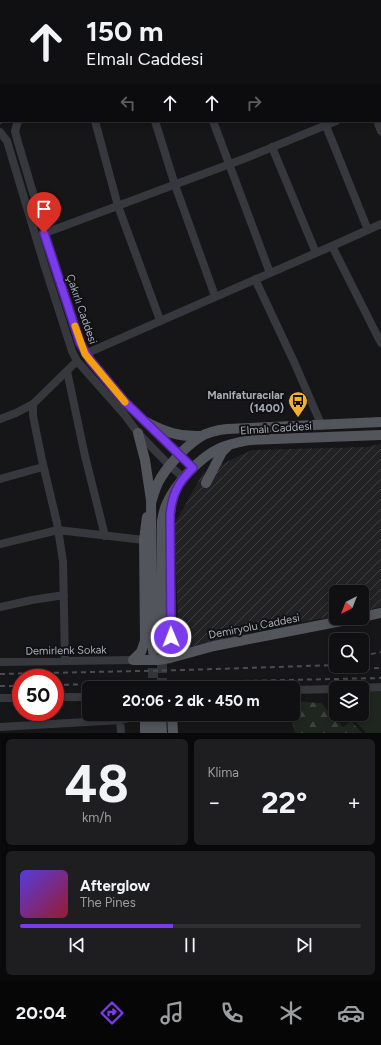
<!DOCTYPE html>
<html lang="tr">
<meta charset="utf-8">
<style>
:root{--surface:#101012;--page:#1e1e20;--text:#f1f3f6;--muted:#9c9d9f;--line:#303032;--accent:#7c3aed}
body{margin:0;font-family:Figtree,sans-serif;background:var(--page);color:var(--text);height:100vh;display:flex;flex-direction:column;font-size:15px;white-space:nowrap}
*{box-sizing:border-box;margin:0}
p{font-size:13px;color:var(--muted)}
.icon{flex:none;width:22px;height:22px;fill:none;stroke:currentColor;stroke-width:2;stroke-linecap:round;stroke-linejoin:round}
.map{position:relative;height:733px;overflow:hidden}
.sheet{display:flex;flex-direction:column;gap:6px;padding:6px;background:#09090a;flex:1}
.sheet>*{flex:none}
.banner{position:absolute;left:0px;top:0px;width:381px;height:122px;box-shadow:0 2px 6px #0003,0 0 0 1px var(--line);background:#101012;color:var(--text);overflow:hidden}
.needle{width:26px;rotate:222deg}
.buttons{position:absolute;left:329px;top:585px;display:grid;gap:8px}
.buttons a{display:grid;place-items:center;width:40px;height:40px;border-radius:6px;background:var(--surface);box-shadow:0 2px 6px #0003,0 0 0 1px var(--line);font-size:20px}
.speed{position:absolute;left:12px;top:669px;display:flex;gap:8px;font-size:20px;font-weight:700;text-align:center}
.speed>*{display:grid;place-content:center;width:52px;height:52px;border-radius:50%;background:var(--surface);box-shadow:0 2px 6px #0003,0 0 0 1px var(--line);line-height:1}
.speed .limit{border:6px solid #d22;background:#fff;color:#111}
.pin{position:absolute;display:grid;place-items:center;width:34px;height:34px;color:#fff;margin:-41px -17px;border-radius:50% 50% 50% 0;rotate:-45deg;box-shadow:0 0 4px #0007}
.pin .icon{rotate:45deg}
.me{position:absolute;width:44px;margin:-22px;rotate:359deg;stroke-linejoin:round;filter:drop-shadow(0 0 3px #0008)}
.turn{display:flex;align-items:center;gap:14px;height:84px;padding:0 20px;font-size:18px}
.turn .icon{width:52px;height:52px;stroke-width:2.5}
.turn b{display:block;font-size:28px;line-height:34px}
.lanes{display:flex;align-items:center;height:38px;padding:0 20px;background:#0003;justify-content:center;gap:20px;direction:ltr}
.lanes .off{opacity:.35}
.big{font-size:30px;font-weight:700;line-height:1.1}
.sheet .card{flex:1;display:flex;flex-direction:column;justify-content:center;gap:6px;min-width:0;padding:0 14px;border-radius:6px;background:var(--page)}
.sheet .dial{align-items:center;gap:0}
.dial b{font-size:52px;line-height:1}
.song{display:flex;align-items:center;gap:12px}
.cover{width:48px;height:48px;border-radius:6px;background:linear-gradient(135deg,hsl(250 70% 55%),hsl(350 70% 35%))}
.played{height:4px;border-radius:2px;background:linear-gradient(90deg,var(--accent) 45%,var(--line) 45%)}
.keys{display:flex;justify-content:space-around;direction:ltr}
.heat{display:flex;justify-content:space-between;align-items:center;font-size:22px;direction:ltr}
.sheet .tiles{flex:1;display:grid;gap:6px;grid-template-columns:1fr 1fr}
.card:last-child{grid-column:span 2}
.trip{position:absolute;left:82px;top:681px;width:218px;height:40px;border-radius:6px;background:var(--surface);box-shadow:0 2px 6px #0003,0 0 0 1px var(--line);font-weight:700;line-height:40px;text-align:center}
.tabs{display:flex;height:64px;justify-content:space-around;align-items:center;background:#060607;color:var(--muted)}
.tabs .icon{width:28px;height:28px}
.tabs .on{color:var(--accent)}
.tabs b{font-size:18px;color:var(--text)}
.map>svg:first-child{display:block}
.industrial{fill:url(#industrial-furrows)}
.green{fill:#1e261f}
.forest{fill:url(#forest-firs)}
.lines{fill:none;stroke-linecap:round;stroke-linejoin:round}
.major-tunnel{stroke:#333438;stroke-width:10;stroke-dasharray:10 5;stroke-linecap:butt}
.minor{stroke:#37383d;stroke-width:8}
.major{stroke:#53555c;stroke-width:10}
.rail{stroke:#4a4c52;stroke-width:2;stroke-dasharray:5 4;stroke-linecap:butt}
.route-casing{stroke:#51269a;stroke-width:10}
.route{stroke:#7c3aed;stroke-width:7}
.slow{stroke:#f59e0b;stroke-width:7}
.labels{text-anchor:middle;stroke-width:4;stroke-linejoin:round;paint-order:stroke}
.street-label{font-size:11px;fill:#a8adb8;stroke:#111113}
.poi-label{font-size:11px;font-weight:bold;fill:#a8adb8;stroke:#111113;text-anchor:end}
</style>
<div class="map">
<svg width="381" height="733" viewBox="0 0 381 733">
<defs>
<pattern id="industrial-furrows" width="10" height="10" patternUnits="userSpaceOnUse"><rect width="10" height="10" fill="#222225"/><path d="M-1 1l2-2M0 10L10 0M9 11l2-2" fill="none" stroke="#3f3f43"/></pattern>
<pattern id="forest-firs" width="22" height="20" patternUnits="userSpaceOnUse"><rect width="22" height="20" fill="#1e261f"/><path d="M5 1l3.5 6h-7zM16 11l3.5 6h-7z" fill="#3c433d"/></pattern>
</defs>
<rect width="100%" height="100%" fill="#161618"/>
<path class="industrial" d="M381,444V607L362,611V592H336V616L274,627L187,648L179,641L174,525L203,473L252,450L365,447Z"/>
<path class="green" d="M362,691H381V733H366L349,714H362Z"/>
<path class="forest" d="M293,701L321,703L343,727L351,721L362,733H295L290,714H293Z"/>
<g class="lines">
<path class="major-tunnel" d="M153,653V688
M162,688V652"/>
<path class="minor" d="M9,0L10,1
M110,0L111,1
M380,104H381
M0,120L1,119
M18,121L15,131L17,139L45,233L80,343L90,360L125,401L193,468
M95,121L118,206L160,320
M155,121L175,185L215,296
M213,121L270,273
M324,121L368,230
M377,121L381,131
M0,132L7,141L44,264L72,351L77,361L124,414L138,433L170,466L184,478
M272,147L316,253
M45,233L246,158L336,121
M332,246L381,224
M255,279L295,364L321,424
M85,354L332,246L381,343
M67,371L85,456L105,536
M33,404V416L42,460L57,523L63,561L65,660
M0,419L16,413L33,404L77,361
M0,479L43,467
M0,544L58,530L144,540
M0,607L32,600L64,595
M0,662L133,660
M362,688L381,687
M293,690L336,689
M55,697H89
M0,698H21
M120,720L121,733
M0,727L120,720L133,717"/>
<path class="major" d="M272,1L276,0
M337,1L338,0
M377,1L381,0
M380,40L381,41
M0,88L1,87
M0,106L1,105
M146,422C165,432 179,437 201,436
M138,433L145,460L151,500
M206,483L222,452L229,445
M171,507L169,521L171,637L174,648L182,654
M362,617L381,613
M153,651L151,503C153,496 155,489 158,483C165,468 186,446 200,437C208,432 218,430 227,429L381,422
M162,651V521C163,515 164,509 167,503C176,483 200,457 220,448C229,444 240,442 250,440L381,435
M133,660L141,652L145,641L144,540L147,517
M133,660H158L170,658L214,646L357,618
M145,714V733
M172,714L173,733
M161,716L162,733
M153,717L154,733"/>
<path class="rail" d="M362,656L381,652
M329,670L381,668
M0,674L185,670L336,665
M55,685L381,678
M0,686H21"/>
</g>
<g class="lines">
<g class="route-casing">
<path id="route" d="M44,233L80,343L90,360L125,402L193,468C178,482 172,495 170,515L171,637"/>
</g>
<use href="#route" class="route"/>
<path class="slow" d="M75,326L85,354L125,402"/>
</g>
<defs>
<g id="bus-pin" transform="scale(1)"><path d="M0 17L-7.5 6A9.5 9.5 0 1 1 7.5 6Z" fill="#f2b134" stroke="#111113"/><path d="M-5-6H5V4H4V6H2V4H-2V6H-4V4H-5ZM-3.5-4V0h7V-4ZM-3.5 1.2v1.5H-2V1.2ZM2 1.2v1.5H3.5V1.2Z" fill="#111"/></g>
</defs>
<g fill-rule="evenodd">
<use href="#bus-pin" x="298" y="401"/>
</g>
<g class="labels">
<g class="street-label">
<text transform="translate(82 309) rotate(71)" y="4">Çakırlı Caddesi</text>
<text transform="translate(276 428) rotate(-4)" y="4">Elmalı Caddesi</text>
<text transform="translate(254 626) rotate(-11)" y="4">Demiryolu Caddesi</text>
<text transform="translate(66 650) rotate(-1)" y="4">Demirlenk Sokak</text>
</g>
<g class="poi-label">
<text x="284" y="399">Manifaturacılar<tspan x="284" dy="13">(1400)</tspan></text>
</g>
</g>
</svg>
<div class="buttons">
<a><svg class="needle" viewBox="-14 -14 28 28"><path d="M0-13l5 13h-10z" fill="#e53935"/><path d="M0 13l5-13h-10z" fill="#9c9d9f"/></svg></a>
<a><svg class="icon" aria-label="search" viewBox="0 0 24 24"><circle cx="10" cy="10" r="6"/><path d="M15 15l6 6"/></svg></a>
<a><svg class="icon" aria-label="layers" viewBox="0 0 24 24"><path d="M12 4l9 5-9 5-9-5zM3 14l9 5 9-5"/></svg></a>
</div>
<div class="speed"><div class="limit">50</div></div>
<div class="pin" style="left:44px;top:233px;background:#d93025"><svg class="icon" aria-label="arrive" viewBox="0 0 24 24"><path d="M6 21V4h12l-3 4 3 4H6"/></svg></div>
<svg class="me" style="left:171px;top:637px" viewBox="-20 -20 40 40"><circle r="17" fill="#7c3aed" stroke="#fff" stroke-width="3"/><path d="M0-11L8 9 0 5-8 9z" fill="#fff"/></svg>
<div class="trip">20:06 · 2 dk · 450 m</div>
<div class="banner">
<div class="turn"><svg class="icon" aria-label="ahead" viewBox="0 0 24 24"><path d="M12 20V5M6 11l6-6 6 6"/></svg><div><b>150 m</b>Elmalı Caddesi</div></div>
<div class="lanes"><svg class="icon off" aria-label="left" viewBox="0 0 24 24"><path d="M17 20v-9H6M10 6l-5 5 5 5"/></svg><svg class="icon" aria-label="ahead" viewBox="0 0 24 24"><path d="M12 20V5M6 11l6-6 6 6"/></svg><svg class="icon" aria-label="ahead" viewBox="0 0 24 24"><path d="M12 20V5M6 11l6-6 6 6"/></svg><svg class="icon off" aria-label="right" viewBox="0 0 24 24"><path d="M7 20v-9h11M14 6l5 5-5 5"/></svg></div>
</div>
</div>
<section class="sheet">
<div class="tiles">
<div class="card dial"><b>48</b><p>km/h</p></div>
<div class="card"><p>Klima</p>
<div class="heat"><a>−</a><b class="big">22°</b><a>+</a></div>
</div>
<div class="card">
<div class="song"><i class="cover"></i><div><b>Afterglow</b><p>The Pines</p></div></div>
<div class="played"></div>
<div class="keys"><svg class="icon" aria-label="previous" viewBox="0 0 24 24"><path d="M18 5L8 12l10 7zM5 5v14"/></svg><svg class="icon" aria-label="pause" viewBox="0 0 24 24"><path d="M8 5v14M16 5v14"/></svg><svg class="icon" aria-label="next" viewBox="0 0 24 24"><path d="M6 5l10 7-10 7zM19 5v14"/></svg></div>
</div>
</div>
</section>
<nav class="tabs">
<b>20:04</b>
<svg class="icon on" aria-label="directions" viewBox="0 0 24 24"><path d="M12 3l9 9-9 9-9-9zM9 14v-3h6M13 9l2 2-2 2"/></svg>
<svg class="icon" aria-label="music" viewBox="0 0 24 24"><path d="M9 18V5l10-2v13"/><circle cx="6" cy="18" r="3"/><circle cx="16" cy="16" r="3"/></svg>
<svg class="icon" aria-label="phone" viewBox="0 0 24 24"><path d="M5 4h4l2 5-3 2q2 4 5 5l2-3 5 2v4C11 20 4 13 5 4z"/></svg>
<svg class="icon" aria-label="climate" viewBox="0 0 24 24"><path d="M12 3v18M4 7l16 10M4 17L20 7"/></svg>
<svg class="icon" aria-label="car" viewBox="0 0 24 24"><path d="M5 17H2v-5l4-1 3-4h7l3 4 3 1v5h-3M9 17h6M6 11h13"/><circle cx="7" cy="17" r="2"/><circle cx="17" cy="17" r="2"/></svg>
</nav>
